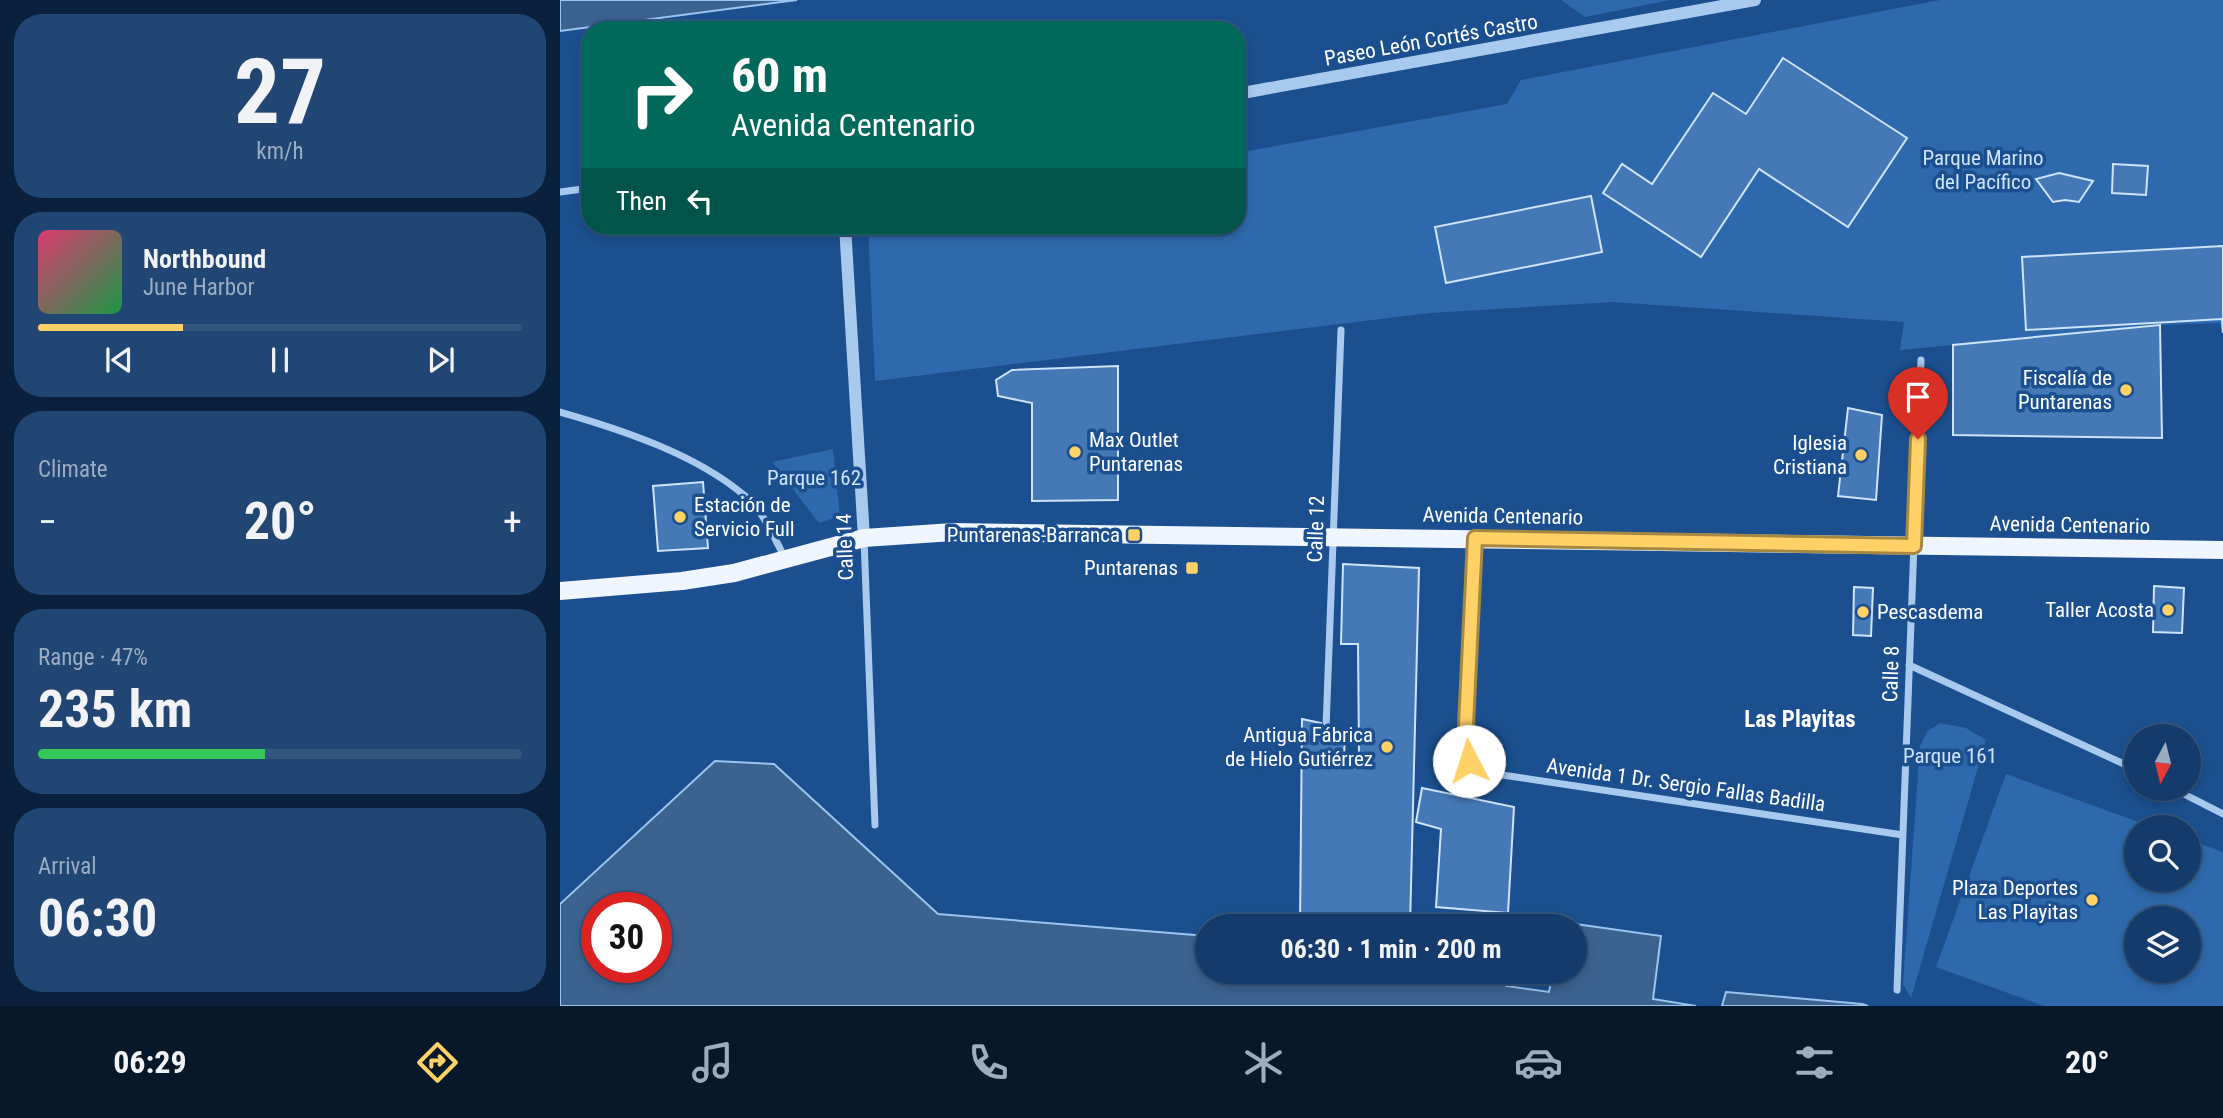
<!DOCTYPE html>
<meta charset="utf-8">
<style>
:root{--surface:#143b6b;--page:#214673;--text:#f1f3f6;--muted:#9dadc1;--line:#33557e;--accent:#ffd166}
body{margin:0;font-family:"Roboto Condensed",sans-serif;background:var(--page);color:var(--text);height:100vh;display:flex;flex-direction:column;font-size:26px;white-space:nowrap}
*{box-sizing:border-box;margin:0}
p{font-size:23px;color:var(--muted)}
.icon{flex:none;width:38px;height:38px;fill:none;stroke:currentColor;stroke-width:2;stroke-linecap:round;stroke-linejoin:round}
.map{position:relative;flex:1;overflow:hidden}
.side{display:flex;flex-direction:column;gap:14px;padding:14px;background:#0b203b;width:560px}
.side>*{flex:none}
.banner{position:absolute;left:21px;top:21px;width:665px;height:214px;border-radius:28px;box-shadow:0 4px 10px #0003,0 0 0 2px var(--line);background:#00695c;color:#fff;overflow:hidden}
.needle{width:46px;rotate:187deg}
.tools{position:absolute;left:1564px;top:724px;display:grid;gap:14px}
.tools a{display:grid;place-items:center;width:77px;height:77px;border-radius:50%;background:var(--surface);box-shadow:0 4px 10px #0003,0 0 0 2px var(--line);font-size:35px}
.speed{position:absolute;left:21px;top:892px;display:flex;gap:14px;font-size:35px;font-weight:700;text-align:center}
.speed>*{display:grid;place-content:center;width:91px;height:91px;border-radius:50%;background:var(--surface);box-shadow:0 4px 10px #0003,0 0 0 2px var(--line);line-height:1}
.speed .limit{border:10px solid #d22;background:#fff;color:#111}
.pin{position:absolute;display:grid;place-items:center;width:60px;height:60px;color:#fff;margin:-72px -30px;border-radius:50% 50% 50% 0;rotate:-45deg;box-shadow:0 0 7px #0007}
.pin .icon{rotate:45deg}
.me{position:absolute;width:77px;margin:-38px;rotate:355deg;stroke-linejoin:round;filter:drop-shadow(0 0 5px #0008)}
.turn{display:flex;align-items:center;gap:24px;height:147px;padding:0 35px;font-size:32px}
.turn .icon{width:91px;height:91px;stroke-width:2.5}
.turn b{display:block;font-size:49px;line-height:60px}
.then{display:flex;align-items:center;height:66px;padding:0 35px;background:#0003;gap:14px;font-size:26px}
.big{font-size:52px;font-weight:700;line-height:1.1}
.side .tile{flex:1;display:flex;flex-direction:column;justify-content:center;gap:10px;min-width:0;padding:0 24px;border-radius:28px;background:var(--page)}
.side .dial{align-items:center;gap:0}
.dial b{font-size:91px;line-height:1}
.song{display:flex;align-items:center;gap:21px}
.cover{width:84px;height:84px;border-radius:10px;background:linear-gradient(135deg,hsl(340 70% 55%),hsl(140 70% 35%))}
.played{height:7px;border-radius:4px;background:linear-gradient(90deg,var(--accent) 30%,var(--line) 30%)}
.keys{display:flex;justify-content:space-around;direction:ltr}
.heat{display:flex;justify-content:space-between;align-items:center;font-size:38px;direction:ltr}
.charge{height:10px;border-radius:5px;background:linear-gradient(90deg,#34c759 47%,var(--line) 0)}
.trip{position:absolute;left:635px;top:914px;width:392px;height:70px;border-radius:35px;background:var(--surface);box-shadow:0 4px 10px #0003,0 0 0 2px var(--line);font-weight:700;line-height:70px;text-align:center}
.menu{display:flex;height:112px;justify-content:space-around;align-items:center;background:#08182b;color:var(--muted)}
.menu .icon{width:49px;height:49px}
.menu .current{color:var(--accent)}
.menu b{font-size:32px;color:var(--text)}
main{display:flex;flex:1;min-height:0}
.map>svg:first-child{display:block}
.green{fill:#2e69ad;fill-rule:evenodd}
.water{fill:#3c6290;stroke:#9cc4f0;stroke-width:2;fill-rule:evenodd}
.building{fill:#4478b7;stroke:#cfe3fa;stroke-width:2}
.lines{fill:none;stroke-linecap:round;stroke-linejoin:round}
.minor{stroke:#a9c9ee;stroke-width:7}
.tertiary{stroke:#a9c9ee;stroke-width:12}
.primary{stroke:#f0f6ff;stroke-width:18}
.route-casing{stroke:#a68842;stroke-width:18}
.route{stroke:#ffd166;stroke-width:12}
.poi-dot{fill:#ffd166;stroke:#1b4f8f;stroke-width:2.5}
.labels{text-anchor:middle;stroke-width:7;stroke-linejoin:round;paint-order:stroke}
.street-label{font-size:21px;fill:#fff;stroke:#1b4f8f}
.park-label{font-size:21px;fill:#cfe3fa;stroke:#1b4f8f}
.poi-label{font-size:21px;fill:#fff;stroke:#1b4f8f;text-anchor:end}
.neighbourhood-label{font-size:23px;font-weight:bold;fill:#fff;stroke:#1b4f8f}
</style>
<main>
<section class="side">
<div class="tile dial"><b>27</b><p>km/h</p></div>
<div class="tile">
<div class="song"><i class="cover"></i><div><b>Northbound</b><p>June Harbor</p></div></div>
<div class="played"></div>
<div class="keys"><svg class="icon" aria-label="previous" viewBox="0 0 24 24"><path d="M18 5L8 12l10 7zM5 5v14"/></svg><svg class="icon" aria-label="pause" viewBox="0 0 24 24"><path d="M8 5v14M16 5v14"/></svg><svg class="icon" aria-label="next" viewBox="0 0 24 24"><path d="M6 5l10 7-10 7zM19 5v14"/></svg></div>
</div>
<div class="tile"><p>Climate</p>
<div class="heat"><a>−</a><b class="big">20°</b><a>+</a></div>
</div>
<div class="tile"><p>Range · 47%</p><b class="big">235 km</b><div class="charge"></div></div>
<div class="tile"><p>Arrival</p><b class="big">06:30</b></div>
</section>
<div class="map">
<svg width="1663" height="1006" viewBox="0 0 1663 1006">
<rect width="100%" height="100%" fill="#1b4f8f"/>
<path class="green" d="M1001,0H1110L1025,17Z
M1380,0H1663V337L1660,323L1601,325L1340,350L1344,322L1052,302L870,313L315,381L308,226H677V153L947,104L961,80Z
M273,449L280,516L259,523L212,462Z
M1380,723L1406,728L1426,740L1351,998L1343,984L1360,746L1367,732Z
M1446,774L1595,828H1577V880H1629V840L1663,852V1006H1484L1376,967ZM1577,919H1629V971H1577Z"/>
<path class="water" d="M0,0H237L0,31Z
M155,761L214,764L378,914L647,936L648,971H946V986L989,992L993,971H1015V926H1001V922L1101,936L1093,999L1136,1006H0V904ZM37,908H96V968H37Z
M864,917L945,924L946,926H863Z
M1166,992L1302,1004L1308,1006H1162Z"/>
<path class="building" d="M1223,58L1347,138L1288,227L1199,169L1141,257L1043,193L1062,164L1092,184L1153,93L1186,114Z
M1553,164L1588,166L1586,195L1552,193Z
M1499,173L1533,181L1519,202L1505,200L1493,202L1476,179Z
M1031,196L1042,252L886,283L875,227Z
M1663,246V333L1662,319L1466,330L1462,257Z
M1600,325L1602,438L1393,435V345Z
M558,366V500L472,501V403L438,396L436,380L452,370Z
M1288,408L1322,415L1316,500L1278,496Z
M143,482L148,548L98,551L93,486Z
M783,564L859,568L850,926H740L742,719L761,723L760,736L785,740L784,754H799L798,644H781Z
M1594,586L1624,588L1622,633L1593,632Z
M1294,587L1313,588L1311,636L1293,635Z
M862,788L954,807L948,913L876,907L881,829L856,822Z"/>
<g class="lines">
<path class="minor" d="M0,192L30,188
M0,412C60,429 136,454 185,496C204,512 213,536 225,558
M304,539L315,825
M915,539L905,746L909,761L922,772L1343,835
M1349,665L1577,770
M766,728L781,330
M1614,789L1663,814
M1337,990L1361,360"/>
<path class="tertiary" d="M677,94L1195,0
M285,226L304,538"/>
<path class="primary" d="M0,591L122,581L174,573L304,538L393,532L1663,550"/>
</g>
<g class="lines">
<g class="route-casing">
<path id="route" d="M909,761L905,746L915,538L1354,546L1358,439"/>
</g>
<use href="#route" class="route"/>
</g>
<g class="poi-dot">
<circle cx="1566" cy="390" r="7"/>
<circle cx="515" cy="452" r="7"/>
<circle cx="1301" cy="455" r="7"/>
<circle cx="120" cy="517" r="7"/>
<rect x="567" y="528" width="14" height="14" rx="3.5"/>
<rect x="625" y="561" width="14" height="14" rx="3.5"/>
<circle cx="1608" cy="610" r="7"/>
<circle cx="1303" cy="612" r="7"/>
<circle cx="827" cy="747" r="7"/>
<circle cx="1532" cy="900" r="7"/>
</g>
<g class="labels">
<g class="street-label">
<text transform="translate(871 40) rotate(-10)" y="7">Paseo León Cortés Castro</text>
<text transform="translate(943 516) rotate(1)" y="7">Avenida Centenario</text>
<text transform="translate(1510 525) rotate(1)" y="7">Avenida Centenario</text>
<text transform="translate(756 529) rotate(-88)" y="7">Calle 12</text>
<text transform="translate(285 547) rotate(-92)" y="7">Calle 14</text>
<text transform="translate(1331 674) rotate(-88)" y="7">Calle 8</text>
<text transform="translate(1126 785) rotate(8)" y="7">Avenida 1 Dr. Sergio Fallas Badilla</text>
</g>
<g class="park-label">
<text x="1423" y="165">Parque Marino<tspan x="1423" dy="24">del Pacífico</tspan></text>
<text x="254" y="485">Parque 162</text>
<text x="1390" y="763">Parque 161</text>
</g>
<g class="poi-label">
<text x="1552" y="385">Fiscalía de<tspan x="1552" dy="24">Puntarenas</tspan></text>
<text x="529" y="447" text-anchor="start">Max Outlet<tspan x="529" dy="24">Puntarenas</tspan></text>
<text x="1287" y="450">Iglesia<tspan x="1287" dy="24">Cristiana</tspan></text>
<text x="134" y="512" text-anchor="start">Estación de<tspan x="134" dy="24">Servicio Full</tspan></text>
<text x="560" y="542">Puntarenas-Barranca</text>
<text x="618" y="575">Puntarenas</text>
<text x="1594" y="617">Taller Acosta</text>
<text x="1317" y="619" text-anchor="start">Pescasdema</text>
<text x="813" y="742">Antigua Fábrica<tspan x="813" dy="24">de Hielo Gutiérrez</tspan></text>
<text x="1518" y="895">Plaza Deportes<tspan x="1518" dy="24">Las Playitas</tspan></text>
</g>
<g class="neighbourhood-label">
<text x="1240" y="727">Las Playitas</text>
</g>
</g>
</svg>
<div class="tools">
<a><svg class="needle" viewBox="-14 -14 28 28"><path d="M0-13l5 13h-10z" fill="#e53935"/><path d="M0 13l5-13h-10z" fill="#9dadc1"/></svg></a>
<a><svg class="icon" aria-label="search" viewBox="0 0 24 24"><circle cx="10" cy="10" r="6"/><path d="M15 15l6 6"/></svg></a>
<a><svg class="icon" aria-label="layers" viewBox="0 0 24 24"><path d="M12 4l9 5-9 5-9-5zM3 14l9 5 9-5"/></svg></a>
</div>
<div class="speed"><div class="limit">30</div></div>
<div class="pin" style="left:1358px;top:439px;background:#d93025"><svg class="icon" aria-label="arrive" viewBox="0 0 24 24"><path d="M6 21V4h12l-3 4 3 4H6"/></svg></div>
<svg class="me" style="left:909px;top:761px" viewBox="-20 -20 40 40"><circle r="19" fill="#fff"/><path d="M0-13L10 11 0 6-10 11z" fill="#ffd166"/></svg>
<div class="trip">06:30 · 1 min · 200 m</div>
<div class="banner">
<div class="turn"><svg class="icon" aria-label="right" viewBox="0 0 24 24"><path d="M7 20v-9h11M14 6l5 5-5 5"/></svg><div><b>60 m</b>Avenida Centenario</div></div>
<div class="then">Then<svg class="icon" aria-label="left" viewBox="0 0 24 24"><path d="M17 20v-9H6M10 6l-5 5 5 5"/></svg></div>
</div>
</div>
</main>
<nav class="menu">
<b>06:29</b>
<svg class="icon current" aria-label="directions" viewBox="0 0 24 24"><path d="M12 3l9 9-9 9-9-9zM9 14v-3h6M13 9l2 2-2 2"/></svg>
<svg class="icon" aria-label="music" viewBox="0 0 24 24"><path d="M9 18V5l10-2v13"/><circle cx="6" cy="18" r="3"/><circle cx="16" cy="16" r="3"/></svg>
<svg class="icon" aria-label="phone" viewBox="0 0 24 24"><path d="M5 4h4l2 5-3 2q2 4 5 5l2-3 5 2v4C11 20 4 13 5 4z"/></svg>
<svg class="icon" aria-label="climate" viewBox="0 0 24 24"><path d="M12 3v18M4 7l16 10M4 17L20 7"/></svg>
<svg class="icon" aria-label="car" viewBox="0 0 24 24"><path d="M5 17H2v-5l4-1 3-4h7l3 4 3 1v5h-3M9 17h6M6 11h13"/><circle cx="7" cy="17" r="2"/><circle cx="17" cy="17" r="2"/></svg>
<svg class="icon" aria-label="filters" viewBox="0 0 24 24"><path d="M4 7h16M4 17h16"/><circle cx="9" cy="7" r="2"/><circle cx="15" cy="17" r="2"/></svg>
<b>20°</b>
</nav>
